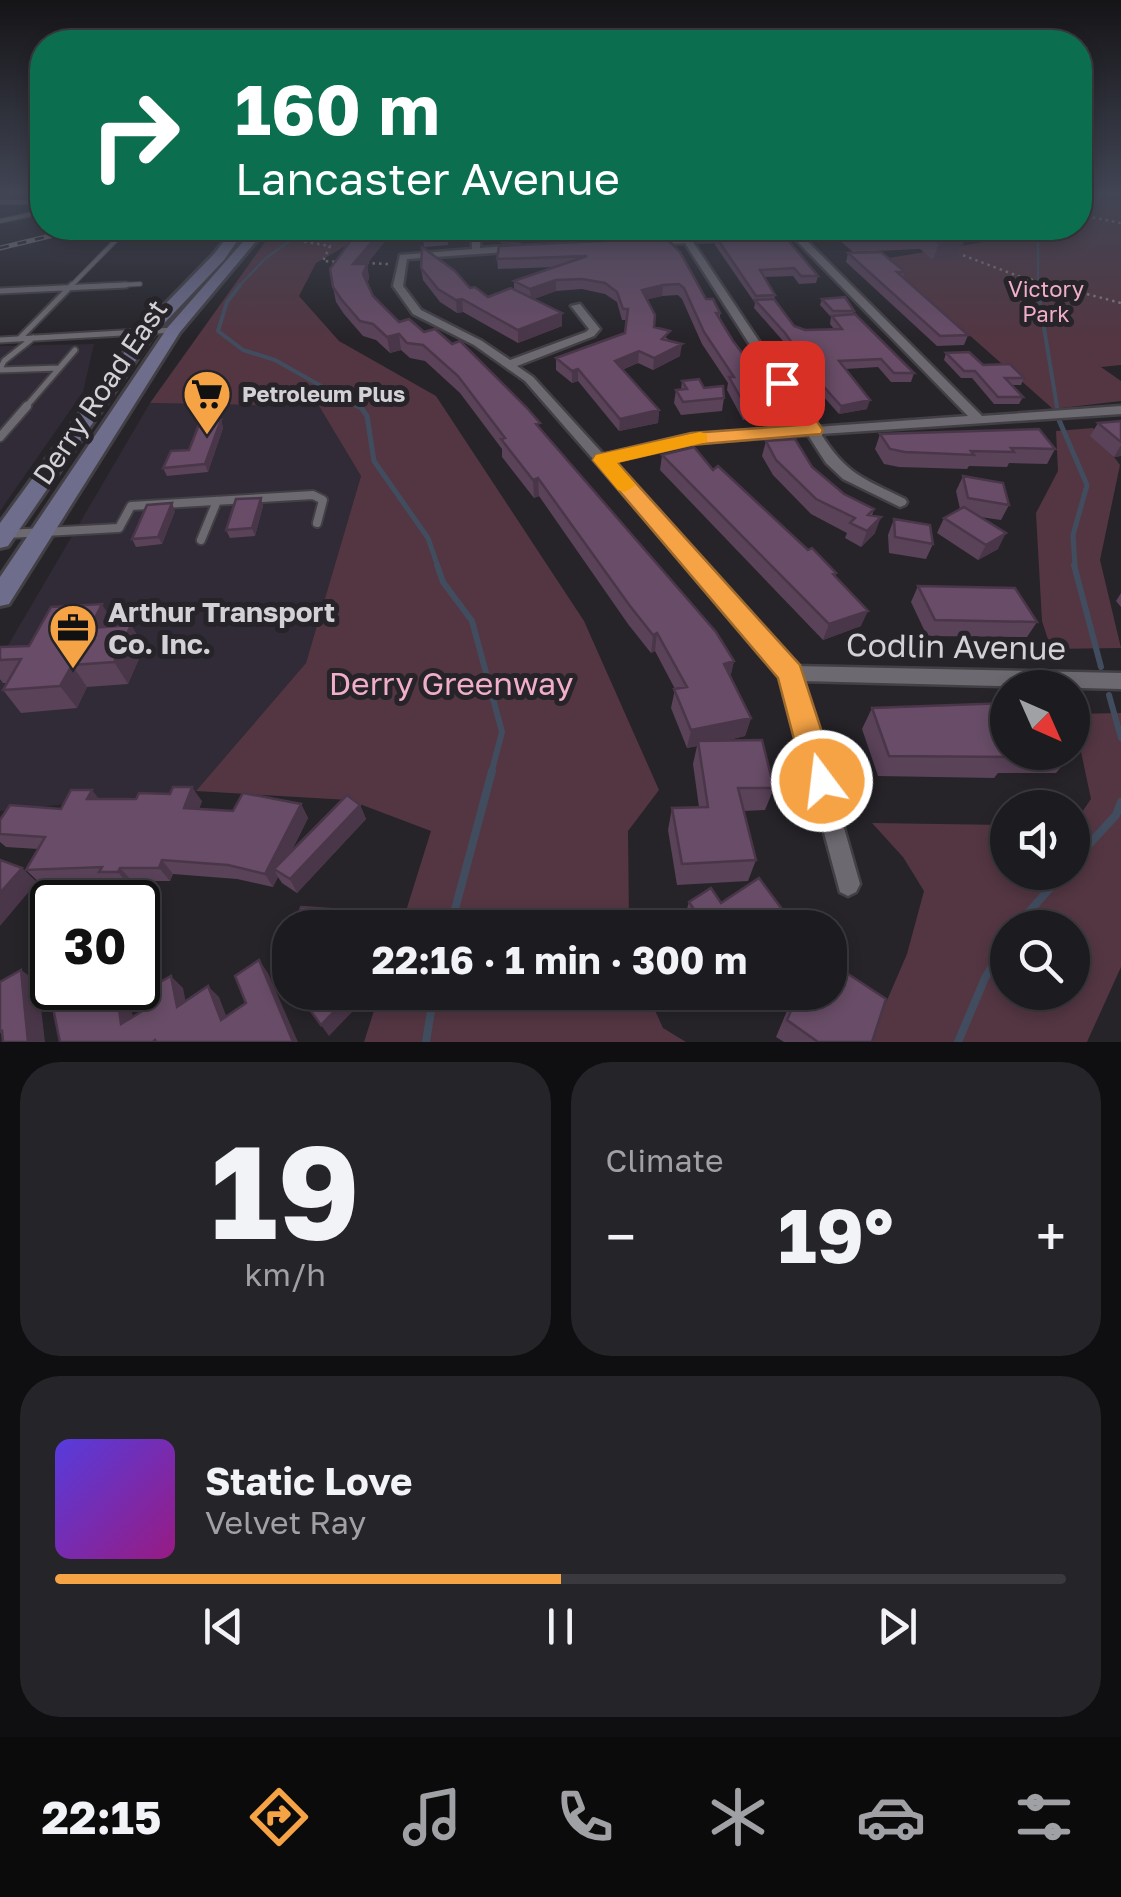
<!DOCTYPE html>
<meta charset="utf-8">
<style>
:root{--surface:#1c1b1f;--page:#252428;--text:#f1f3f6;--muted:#a0a1a4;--line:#3a393d;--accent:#f5a345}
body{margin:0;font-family:"Golos Text",sans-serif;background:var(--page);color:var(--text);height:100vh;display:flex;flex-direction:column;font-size:38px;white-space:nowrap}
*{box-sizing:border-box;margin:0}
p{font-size:32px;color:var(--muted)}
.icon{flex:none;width:55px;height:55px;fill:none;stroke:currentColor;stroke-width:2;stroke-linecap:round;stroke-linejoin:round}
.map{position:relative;height:1042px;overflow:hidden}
.details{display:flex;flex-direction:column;gap:20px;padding:20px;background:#0f0f11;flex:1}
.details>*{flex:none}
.guide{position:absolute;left:30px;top:30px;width:1062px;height:210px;border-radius:40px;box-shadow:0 5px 15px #0003,0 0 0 2px var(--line);background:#0b6e4f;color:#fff;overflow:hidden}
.needle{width:65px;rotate:135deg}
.controls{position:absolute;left:990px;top:670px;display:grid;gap:20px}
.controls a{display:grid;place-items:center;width:100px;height:100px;border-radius:50%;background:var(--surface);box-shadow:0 5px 15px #0003,0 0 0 2px var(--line);font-size:50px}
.speed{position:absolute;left:30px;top:880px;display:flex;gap:20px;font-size:50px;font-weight:700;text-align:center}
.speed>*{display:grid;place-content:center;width:130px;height:130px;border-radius:50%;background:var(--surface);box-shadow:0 5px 15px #0003,0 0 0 2px var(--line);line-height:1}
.speed .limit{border:5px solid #111;border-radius:15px;background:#fff;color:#111}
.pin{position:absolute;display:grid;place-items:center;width:85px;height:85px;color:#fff;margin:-42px;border-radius:20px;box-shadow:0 5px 15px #0006}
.me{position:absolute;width:110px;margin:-55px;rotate:345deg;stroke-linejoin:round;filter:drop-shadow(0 0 8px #0008)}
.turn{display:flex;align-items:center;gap:35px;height:210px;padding:0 40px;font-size:45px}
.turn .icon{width:130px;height:130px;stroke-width:2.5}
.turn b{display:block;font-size:70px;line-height:85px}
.big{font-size:75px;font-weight:700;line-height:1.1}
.details .tile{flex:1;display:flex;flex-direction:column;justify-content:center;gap:15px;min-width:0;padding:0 35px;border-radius:40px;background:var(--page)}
.details .dial{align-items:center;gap:0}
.dial b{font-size:130px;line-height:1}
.song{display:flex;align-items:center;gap:30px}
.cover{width:120px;height:120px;border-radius:15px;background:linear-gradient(135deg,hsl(250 70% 55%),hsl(310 70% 35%))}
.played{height:10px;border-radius:5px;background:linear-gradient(90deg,var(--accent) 50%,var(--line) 50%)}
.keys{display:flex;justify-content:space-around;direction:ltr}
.heat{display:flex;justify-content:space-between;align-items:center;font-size:55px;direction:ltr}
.details .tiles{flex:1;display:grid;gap:20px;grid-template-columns:1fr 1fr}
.tile:last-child{grid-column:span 2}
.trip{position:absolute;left:272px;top:910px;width:575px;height:100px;border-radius:40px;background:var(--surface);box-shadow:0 5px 15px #0003,0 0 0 2px var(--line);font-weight:700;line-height:100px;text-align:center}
.menu{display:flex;height:160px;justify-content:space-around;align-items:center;background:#0b0b0c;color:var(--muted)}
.menu .icon{width:70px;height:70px}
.menu .on{color:var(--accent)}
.menu b{font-size:45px;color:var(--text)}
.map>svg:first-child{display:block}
.built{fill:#302b36}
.green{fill:#533642;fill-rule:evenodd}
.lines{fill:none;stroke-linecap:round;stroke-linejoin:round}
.stream-far4{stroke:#414d5f;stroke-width:2.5}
.stream-far3{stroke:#414d5f;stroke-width:4}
.stream-far2{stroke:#414d5f;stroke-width:5}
.stream-far1{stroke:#414d5f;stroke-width:6}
.stream{stroke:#414d5f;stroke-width:8}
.lane-far2-casing{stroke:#424045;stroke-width:6}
.lane-far1-casing{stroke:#424045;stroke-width:9}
.lane-casing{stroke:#424045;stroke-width:12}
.street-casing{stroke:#424045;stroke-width:5}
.secondary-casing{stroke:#424045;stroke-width:6}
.path{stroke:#7f7d81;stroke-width:2.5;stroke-dasharray:2.5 4;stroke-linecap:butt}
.lane-far2{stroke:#6c6970;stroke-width:4}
.lane-far1{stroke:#6c6970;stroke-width:5}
.lane{stroke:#6c6970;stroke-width:8}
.street{fill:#6c6970;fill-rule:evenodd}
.secondary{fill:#6e6d8c;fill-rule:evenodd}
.rail-casing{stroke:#78767b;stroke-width:5}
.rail{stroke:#262429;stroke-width:2.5;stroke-dasharray:9;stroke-linecap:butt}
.wall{fill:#5a4259}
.shaded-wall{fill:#4a3649}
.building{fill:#694d68;stroke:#4a3649;stroke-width:2.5}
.route{fill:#f5a345;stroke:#9f6a2d;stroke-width:2.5}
.slow{fill:#f59e0b}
.labels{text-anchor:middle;stroke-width:10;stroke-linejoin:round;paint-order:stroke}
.far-park-label{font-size:22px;fill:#f1aeca;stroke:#262429}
.far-poi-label{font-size:22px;font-weight:bold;fill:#d3d1d5;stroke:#262429;text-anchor:start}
.street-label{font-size:28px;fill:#d3d1d5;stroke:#262429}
.poi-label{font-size:28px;font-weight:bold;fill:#d3d1d5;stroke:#262429;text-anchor:start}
.near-street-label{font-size:32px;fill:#d3d1d5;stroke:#262429}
.near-park-label{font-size:32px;fill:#f1aeca;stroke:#262429}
</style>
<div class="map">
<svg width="1121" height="1042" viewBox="0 0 1121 1042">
<rect width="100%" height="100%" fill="#262429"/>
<path class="built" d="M94,344L83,392L0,511V346Z
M150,403L319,406L361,476L306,663L196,791L0,811V659Z"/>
<path class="green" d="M1080,193H1121V365L1101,367L1121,381V401L1053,409L883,259L1007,238L1019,228H1080Z
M275,228H377L316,263L299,296L339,341L436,396L584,621L659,790L628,831L629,927H401L431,831L349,800L196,791L306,663L361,476L319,406L150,403Z
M1093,428L1120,465L1100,560L1121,648L1051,649L1042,621L1036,513L1058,471L1056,431Z
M1121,713V967L1087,1042H869L907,954L924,891L903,857L872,823L1007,825L1008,872H1072L1073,825L1091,799L1073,714ZM1008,928H1072V992H1008Z
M380,992L647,993L663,1028L686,1042H364Z"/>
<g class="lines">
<path class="stream-far4" d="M238,287L266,258L308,228
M1038,287V228"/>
<path class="stream-far3" d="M240,285L227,302L218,331L243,350L275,360L362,409
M1037,285L1057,407"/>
<path class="stream-far2" d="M360,406L367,416L374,461L428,538L438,567
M1059,420L1087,485L1073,535L1075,567"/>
<path class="stream-far1" d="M437,565L443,582L472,621L502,732L491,774
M1074,565L1101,667
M1109,695L1121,738"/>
<path class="stream" d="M1072,863L1116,815L1121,802
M450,928L492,771
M1015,928L1064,872
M426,1042L434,992
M958,1042L985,978L1008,940"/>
<g class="lane-far2-casing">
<path id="lane-far2" d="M0,202H42
M0,221L42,212
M70,287L124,232
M76,287L140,284"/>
</g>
<g class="lane-far1-casing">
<path id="lane-far1" d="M0,291L126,285
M19,339L72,285
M0,340L174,330
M0,369L4,361L33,338
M0,370L59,368
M24,409L75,350"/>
</g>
<g class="lane-casing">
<path id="lane" d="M0,437L27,406
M7,534L119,528L131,506L313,495L323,500L317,523
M201,540L217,501"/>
</g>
<g class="street-casing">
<path id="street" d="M472,228H480V248L519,245L523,248L519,251L407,259L403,286L421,310L482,341L510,360L586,332L589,329L571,306L580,304L600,329L594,336L517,366L533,377L604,455L691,435L803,428L685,243L651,245L647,242L651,239L681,238L675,228H683L689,238L736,236V240H733L693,242L816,427L968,416L794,238L766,239H763V235L790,233L793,230L798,233L861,230V234H858L803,237L982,416L1121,406V414L821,434C847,475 863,478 905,499L907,502L905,505L900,507L843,479L826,463L808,435L691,443L610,461L795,666L1121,673V689L802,681L860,884L856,892L848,896L840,892L782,676L525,381L474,345L413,314L393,286L400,255L472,249Z"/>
</g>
<g class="secondary-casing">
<path id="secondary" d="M234,228H246L224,260L154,334L8,546L0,548V523L142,328L214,254Z
M255,228H267L180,332L9,604L0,606V577L168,327Z"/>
</g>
<path class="path" d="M1080,215L1121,223
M282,228V238L330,246L323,261L338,262
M957,253L1018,276L1121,303
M366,263L388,264"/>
<use href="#lane-far2" class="lane-far2"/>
<use href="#lane-far1" class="lane-far1"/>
<use href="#lane" class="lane"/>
<use href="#street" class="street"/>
<use href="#secondary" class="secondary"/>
<g class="rail-casing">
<path id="rail" d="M0,248L83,228"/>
</g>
<use href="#rail" class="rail"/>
</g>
<path class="wall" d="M372,228H388L389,236L367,264L369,278L367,284L373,296L399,322L540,428L734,661L730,677L751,718L745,736L724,741L774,788L765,810L744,811L756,860L748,881L677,885L668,830L672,808L699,807L693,764L697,746L687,748L671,708L675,689L655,651L651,653L628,624L539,496L534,498L502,457V449L460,393L425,361L410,358L401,350L390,353L376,340L363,336L344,314L336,302L333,287Z
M450,228L448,245L424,247L423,237Z
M500,228H660L659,235L501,243Z
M701,228H771V229L705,232Z
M841,228H953L951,232L964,241L958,258L933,260L920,249L853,252L838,239Z
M955,228H992L980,235Z
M716,237L818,276L816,283L799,284L793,276L764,277L775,295L774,299L794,326L805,330L834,329L830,324L831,317L820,305L822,299L854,311L853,315L914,373L911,382H891L878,367L845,369L867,409L839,414L798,368L799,364L783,341L754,308L755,303L715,245Z
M666,238L706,299L720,313V319L733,341L761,377L759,385L771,406L769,418L743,420L727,390L728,383L702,344L682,299L678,295L662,296L647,299L654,327L669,340L680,356L653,370L638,363L622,370L659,410L658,423L619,431L578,381L572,383L556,370V358L625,333L627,320H622L617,302L605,294L582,289L556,291L534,299L562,313V326L518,343L463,312L457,313L440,302L423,280L421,268L488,297L514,289V281L555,267L498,269L497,259Z
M848,253L905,272L903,277L968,335L964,345L937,346L846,262Z
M946,353L1024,378L1021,385H1011L1023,397L1019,404H994L972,378H961L944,360Z
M682,381L704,388L724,398L722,411L681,415L674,403L676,390H681Z
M221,420L223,428L208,472L167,476L163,468L189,450Z
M1121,421V456L1114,457L1090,436L1098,423Z
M880,434L1055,449L1047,464L1009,463L1007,467L969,466L967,469L899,467L884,464L875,449Z
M766,441L812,467L844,494L874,509L872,516L875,533L861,547L845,538L847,533L811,514L773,475L762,456Z
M662,455L808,550L836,573L835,577L861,626L823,640L660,470Z
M963,476L1009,505L1001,520L980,517L998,549L978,560L937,533L944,518L960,509L956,491Z
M261,498L263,506L255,536L230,538L226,530Z
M175,511L162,544L136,547L132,539Z
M894,519L933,544L926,559L889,553L888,535Z
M918,586L1037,622L1027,637L927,636L911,602Z
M1121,593V607L1116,601Z
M131,625L144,647L128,684L87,687L77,708L21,713L3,690L7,683H3L0,679V647L29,646L115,626Z
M872,708L1073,753L1056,773H998L994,778L878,776L862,729Z
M99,799L202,801L199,809L233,811L301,804L308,818L291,852L360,805L366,819L297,893L282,883L278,877L273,887L237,879L173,874L170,881H132L130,886H112L107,881L41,884L26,870L38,849L6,847L0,842V820L61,809Z
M689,902L721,903L796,928H687L683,922Z
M728,992H767L740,1011Z
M795,992H830L872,1042H784L776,1037Z"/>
<path class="shaded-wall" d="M384,228H388L389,236L367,264L369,278L366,289L353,264Z
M964,241L958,258L933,260L939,243Z
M556,280V291L531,300L530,289Z
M663,285L662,296L642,301V290Z
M462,299L463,312L457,313L456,300Z
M562,313V326L518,343V330Z
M399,334L401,350L390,353L387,337Z
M682,344L680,356L653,370L654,358Z
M639,351L638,363L614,373L615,361Z
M578,369V381L572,383V371Z
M870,400L867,409L839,414L841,406Z
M659,410L658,423L619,431L620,419Z
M221,420L223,428L208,472L205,464Z
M1121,445V456L1114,457Z
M538,478L539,496L534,498L533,480Z
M261,498L263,506L255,536L252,528Z
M172,503L175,511L162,544L158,537Z
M881,517L875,533L861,547L867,531Z
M1006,533L998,549L978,560L986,545Z
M102,604L115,626L90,628Z
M868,611L861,626L823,640L829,624Z
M131,625L144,647L128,684L114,662Z
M657,633L655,651L651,653L653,635Z
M734,661L730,679L724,664Z
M72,665L87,687L77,708L60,686Z
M751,718L745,736L699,746L698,741L697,746L687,748L691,730Z
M192,787L202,801L193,822L184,808Z
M92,790L104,805L87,799Z
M301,804L308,818L280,873L274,869L278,877L273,887L265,874Z
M360,805L366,819L297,893L290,879Z
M162,860L173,874L170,881L159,868Z
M22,868L37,882L0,926V893Z
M120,868L132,881L130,886L118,872Z
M386,913L391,926V928H383Z
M259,960L268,973L298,1042H293Z
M21,970L38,982L45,1042H28Z
M171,976L183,988L189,1018L177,1007Z
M208,986L219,997L232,1031L221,1020Z
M71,988H83L90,1017L74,1005Z
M116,988H121L129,994L136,1035L121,1024Z
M751,992H767L740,1011L749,994Z
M347,998L354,1010L329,1036L321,1025Z"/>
<path class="building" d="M372,228H384L353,264H367L363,274L373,296L399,322L409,319L424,332L435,329L452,344L460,341L527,408L540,423L536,424L716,632L734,661L724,664L751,718L691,730L674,689L687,687L657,633L653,635L630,606L538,478L533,480L501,439L505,438L458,376L423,345L407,343L399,334L387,337L373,324L360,321L341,299L333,287L330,269L357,232Z
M424,228H448L447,236L423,237Z
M500,228H575L500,231Z
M848,228H946L964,241L939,243L925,233L858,236Z
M783,234L818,276H801L794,268L760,270L775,295L756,296L716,237Z
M666,238L680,252L706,299H713L720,313H716L733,341L761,377L755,378L771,406L746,407L729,377H734L704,332L684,288L679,284L663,285L642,290L655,315L654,327L670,331L662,339L682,344L654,358L639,351L615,361L659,410L620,419L578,369L572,371L556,358L625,333L628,309H623L617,292L605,283L582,279L556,280L530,289L514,281L587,256L497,259L499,246Z
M422,247L455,271L470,288L475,287L488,297L511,288L562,313L518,330L462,299L456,300L438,289L421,268Z
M881,252L905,272H897L968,335L940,336L848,253Z
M845,297L854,311H833L822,299Z
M774,299L794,326L805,330L842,329L832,316L855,314L914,373H894L881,359L839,361L870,400L841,406L800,360H804L785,333L755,300Z
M969,352L983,365L1010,364L1024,378H1005L1023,397H998L975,371H964L946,353Z
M699,379L704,388L723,386L724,398L683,402L676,390L687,389L682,381Z
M221,420L205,464L163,468L171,451L189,450L200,422Z
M1121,421V442L1098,423Z
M1039,429L1055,449L1011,448L1014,452L971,451L974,455L905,452L890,449L880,434Z
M795,439L812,467L844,494L874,509L868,515L881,517L867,531L850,523L855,518L816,499L776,460L766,441Z
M694,447L713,470L718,466L808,550L812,548L836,573L833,574L868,611L829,624L662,455Z
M963,476L1003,483L1009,505L968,498Z
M261,498L252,528L226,530L236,499Z
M172,503L158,537L132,539L147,505Z
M964,507L1006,533L986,545L944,518Z
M894,519L930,525L933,544L895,537Z
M918,586L1015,588L1037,622L935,620Z
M102,604L90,628L131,625L114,662L72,665L60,686L3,690L21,659L0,660V647L29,646L51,607Z
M1008,703V752L1073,753H1007L1010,757L889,756L872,708Z
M762,740L774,788H738L756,860L682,864L672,808L708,807L698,741Z
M173,787H192L184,808L233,811L243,793L301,804L265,874L228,865L162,860L159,868H120L118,872H99L102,867L26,870L45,837L0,834V820L10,805L61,809L71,790H92L87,799H136L139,793L170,794Z
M347,795L360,805L290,879L274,869Z
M0,860L22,868L0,893Z
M759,878L796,928H706L689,902L711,888L721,903Z
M301,907L386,913L383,928H294Z
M290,941V984L273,962L288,948Z
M259,960L293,1042H156L155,1040L153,1042H60L48,984L52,981V988H71L74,1005L106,988H116L121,1024L149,1007L146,990L171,976L177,1007L208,986L221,1020L246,1003L235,976Z
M830,962L886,999L872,1042H818L787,1020L799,992H830Z
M21,970L28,1042H3L2,1031L0,1032V982Z
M297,992H342L347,998L321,1025Z"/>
<linearGradient id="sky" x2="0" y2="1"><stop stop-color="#151417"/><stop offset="0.57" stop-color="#414554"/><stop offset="1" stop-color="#414554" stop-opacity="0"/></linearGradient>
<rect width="1121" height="339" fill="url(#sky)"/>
<path class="route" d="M782,377L788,379L823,430L821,434L691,445L617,462L800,665L838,781L833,791L822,796L810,791L805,781L778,678L593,460L596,455L691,433L801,425L773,383Z"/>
<path class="slow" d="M700,432L707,434V442L617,463L636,485L625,492L618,490L593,460L596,455Z"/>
<defs>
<g id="supermarket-pin" transform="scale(2.5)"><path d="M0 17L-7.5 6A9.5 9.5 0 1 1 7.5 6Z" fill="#f5a345" stroke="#262429"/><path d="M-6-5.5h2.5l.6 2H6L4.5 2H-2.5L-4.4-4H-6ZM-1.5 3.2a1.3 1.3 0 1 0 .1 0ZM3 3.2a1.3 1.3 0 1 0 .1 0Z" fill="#111"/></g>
<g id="office-pin" transform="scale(2.5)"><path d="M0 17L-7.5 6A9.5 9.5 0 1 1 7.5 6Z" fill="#f5a345" stroke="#262429"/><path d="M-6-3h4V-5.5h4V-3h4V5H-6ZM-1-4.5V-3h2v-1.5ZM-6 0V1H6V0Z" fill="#111"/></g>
</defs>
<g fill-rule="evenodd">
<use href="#supermarket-pin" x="207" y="394"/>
<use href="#office-pin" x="73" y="628"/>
</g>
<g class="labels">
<g class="far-park-label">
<text x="1046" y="297">Victory<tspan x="1046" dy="25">Park</tspan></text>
</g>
<g class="far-poi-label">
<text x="242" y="402">Petroleum Plus</text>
</g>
<g class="street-label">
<text transform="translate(100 392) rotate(-56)" y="10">Derry Road East</text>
</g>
<g class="poi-label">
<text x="108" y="622">Arthur Transport<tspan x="108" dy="32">Co. Inc.</tspan></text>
</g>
<g class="near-street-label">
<text transform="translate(956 647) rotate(1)" y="11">Codlin Avenue</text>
</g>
<g class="near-park-label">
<text x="451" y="695">Derry Greenway</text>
</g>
</g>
</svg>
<div class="controls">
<a><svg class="needle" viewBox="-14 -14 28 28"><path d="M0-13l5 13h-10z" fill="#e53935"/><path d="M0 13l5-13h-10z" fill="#a0a1a4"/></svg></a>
<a><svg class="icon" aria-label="sound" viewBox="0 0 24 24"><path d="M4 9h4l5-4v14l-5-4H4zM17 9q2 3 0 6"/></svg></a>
<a><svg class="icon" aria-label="search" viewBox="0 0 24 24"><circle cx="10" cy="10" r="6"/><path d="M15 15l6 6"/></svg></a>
</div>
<div class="speed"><div class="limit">30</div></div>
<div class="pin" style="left:782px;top:383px;background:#d93025"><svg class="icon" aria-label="arrive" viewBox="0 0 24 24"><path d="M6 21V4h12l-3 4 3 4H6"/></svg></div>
<svg class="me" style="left:822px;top:781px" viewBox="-20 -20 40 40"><circle r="17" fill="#f5a345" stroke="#fff" stroke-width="3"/><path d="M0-11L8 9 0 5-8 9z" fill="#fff"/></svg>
<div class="trip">22:16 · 1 min · 300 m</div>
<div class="guide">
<div class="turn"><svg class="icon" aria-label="right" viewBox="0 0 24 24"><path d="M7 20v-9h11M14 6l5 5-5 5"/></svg><div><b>160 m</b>Lancaster Avenue</div></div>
</div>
</div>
<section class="details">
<div class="tiles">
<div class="tile dial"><b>19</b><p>km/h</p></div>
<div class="tile"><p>Climate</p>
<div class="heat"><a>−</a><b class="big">19°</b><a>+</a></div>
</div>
<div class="tile">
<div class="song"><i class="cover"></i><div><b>Static Love</b><p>Velvet Ray</p></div></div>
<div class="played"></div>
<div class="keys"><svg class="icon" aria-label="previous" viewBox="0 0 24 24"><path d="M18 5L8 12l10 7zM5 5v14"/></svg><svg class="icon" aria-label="pause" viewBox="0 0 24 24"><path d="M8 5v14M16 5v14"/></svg><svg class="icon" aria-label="next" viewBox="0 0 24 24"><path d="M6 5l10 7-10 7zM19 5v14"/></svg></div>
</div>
</div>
</section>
<nav class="menu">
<b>22:15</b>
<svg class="icon on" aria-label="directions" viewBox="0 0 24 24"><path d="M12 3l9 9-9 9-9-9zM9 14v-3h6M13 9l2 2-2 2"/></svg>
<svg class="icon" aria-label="music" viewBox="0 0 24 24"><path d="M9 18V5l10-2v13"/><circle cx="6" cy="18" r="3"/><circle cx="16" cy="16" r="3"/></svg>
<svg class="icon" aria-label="phone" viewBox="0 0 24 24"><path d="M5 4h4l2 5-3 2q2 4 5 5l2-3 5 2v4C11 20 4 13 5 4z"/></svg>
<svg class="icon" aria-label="climate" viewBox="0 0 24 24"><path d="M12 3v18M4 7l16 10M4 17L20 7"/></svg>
<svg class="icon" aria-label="car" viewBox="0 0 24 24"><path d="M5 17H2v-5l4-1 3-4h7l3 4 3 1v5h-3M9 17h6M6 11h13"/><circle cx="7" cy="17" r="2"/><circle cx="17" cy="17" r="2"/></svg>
<svg class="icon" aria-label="filters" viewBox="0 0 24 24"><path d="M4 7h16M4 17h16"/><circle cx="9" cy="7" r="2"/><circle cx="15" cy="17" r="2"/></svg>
</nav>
